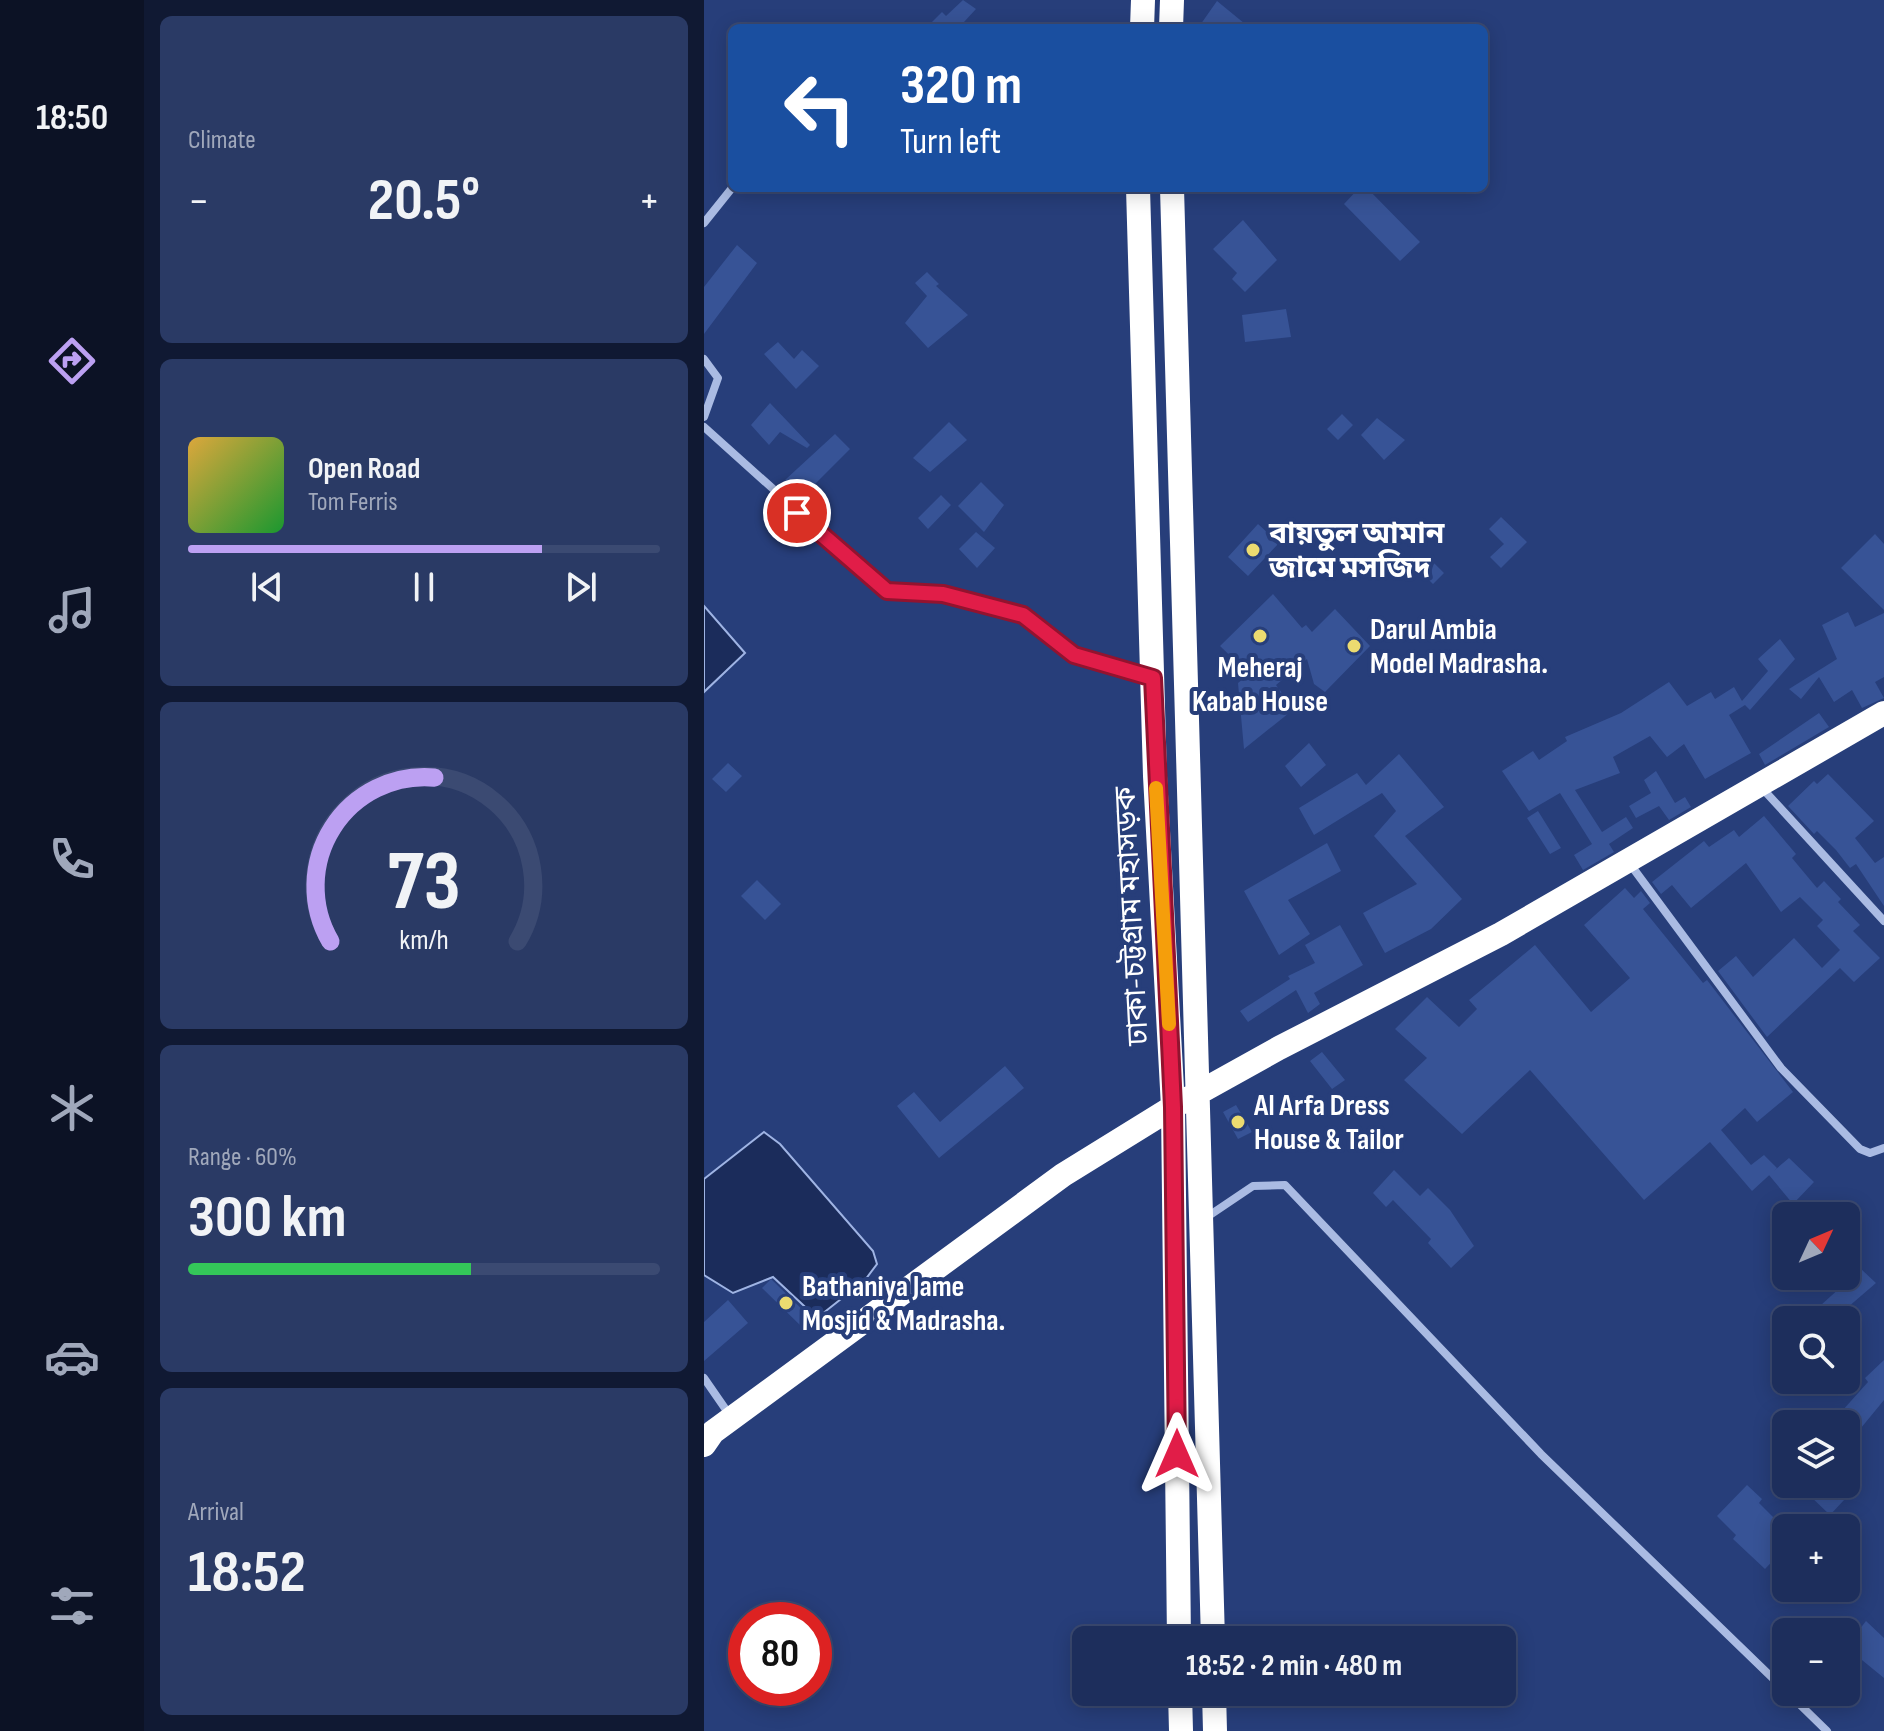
<!DOCTYPE html>
<meta charset="utf-8">
<style>
:root{--surface:#1d2e5c;--page:#2a3a65;--text:#f1f3f6;--muted:#a0a8bb;--line:#3b4a72;--accent:#bca0f2}
body{margin:0;font-family:"Sofia Sans Condensed","Noto Sans Bengali",sans-serif;background:var(--page);color:var(--text);height:100vh;display:flex;flex-direction:column;font-size:30px;white-space:nowrap}
*{box-sizing:border-box;margin:0}
p{font-size:26px;color:var(--muted)}
.icon{flex:none;width:44px;height:44px;fill:none;stroke:currentColor;stroke-width:2;stroke-linecap:round;stroke-linejoin:round}
.map{position:relative;flex:1;overflow:hidden}
.sheet{display:flex;flex-direction:column;gap:16px;padding:16px;background:#101933;width:560px}
.sheet>*{flex:none}
.top-card{position:absolute;left:24px;top:24px;width:760px;height:168px;border-radius:12px;box-shadow:0 4px 20px #0003,0 0 0 2px var(--line);background:#1a4fa0;color:#fff;overflow:hidden}
.needle{width:52px;rotate:46deg}
.controls{position:absolute;left:1068px;top:1202px;display:grid;gap:16px}
.controls a{display:grid;place-items:center;width:88px;height:88px;border-radius:12px;background:var(--surface);box-shadow:0 4px 20px #0003,0 0 0 2px var(--line);font-size:40px}
.speed{position:absolute;left:24px;top:1602px;display:flex;gap:16px;font-size:40px;font-weight:700;text-align:center}
.speed>*{display:grid;place-content:center;width:104px;height:104px;border-radius:50%;background:var(--surface);box-shadow:0 4px 20px #0003,0 0 0 2px var(--line);line-height:1}
.speed .limit{border:12px solid #d22;background:#fff;color:#111}
.pin{position:absolute;display:grid;place-items:center;width:68px;height:68px;color:#fff;margin:-34px;border:4px solid #fff;border-radius:50%;box-shadow:0 2px 8px #0007}
.me{position:absolute;width:88px;margin:-44px;rotate:0deg;stroke-linejoin:round;filter:drop-shadow(0 0 6px #0008)}
.turn{display:flex;align-items:center;gap:28px;height:168px;padding:0 40px;font-size:36px}
.turn .icon{width:104px;height:104px;stroke-width:2.5}
.turn b{display:block;font-size:56px;line-height:68px}
.big{font-size:60px;font-weight:700;line-height:1.1}
.sheet .tile{flex:1;display:flex;flex-direction:column;justify-content:center;gap:12px;min-width:0;padding:0 28px;border-radius:12px;background:var(--page)}
.sheet .dial{align-items:center;gap:0}
.dial svg{height:208px;overflow:visible;fill:none;stroke:var(--line);stroke-width:7;stroke-linecap:round;text-anchor:middle}
.dial text{fill:var(--text);stroke:none}
.song{display:flex;align-items:center;gap:24px}
.cover{width:96px;height:96px;border-radius:12px;background:linear-gradient(135deg,hsl(40 70% 55%),hsl(130 70% 35%))}
.played{height:8px;border-radius:4px;background:linear-gradient(90deg,var(--accent) 75%,var(--line) 75%)}
.keys{display:flex;justify-content:space-around;direction:ltr}
.heat{display:flex;justify-content:space-between;align-items:center;font-size:44px;direction:ltr}
.charge{height:12px;border-radius:6px;background:linear-gradient(90deg,#34c759 60%,var(--line) 0)}
.trip{position:absolute;left:368px;top:1626px;width:444px;height:80px;border-radius:12px;background:var(--surface);box-shadow:0 4px 20px #0003,0 0 0 2px var(--line);font-weight:700;line-height:80px;text-align:center}
main{display:flex;flex:1;min-height:0}
.menu{display:flex;flex-direction:column;width:144px;justify-content:space-around;align-items:center;background:#0c1225;color:var(--muted)}
.menu .icon{width:56px;height:56px}
.menu .active{color:var(--accent)}
.menu b{font-size:36px;color:var(--text)}
.map>svg:first-child{display:block}
.water{fill:#1b2c5b;stroke:#9fb4e4;stroke-width:2}
.building{fill:#375396}
.lines{fill:none;stroke-linecap:round;stroke-linejoin:round}
.street{stroke:#aabbe3;stroke-width:8}
.highway{stroke:#fff;stroke-width:24}
.route-casing{stroke:#92132f;stroke-width:20}
.route{stroke:#e11d48;stroke-width:14}
.slow{stroke:#f59e0b;stroke-width:14}
.poi-dot{fill:#ecdb70;stroke:#273e7a;stroke-width:3}
.labels{text-anchor:middle;stroke-width:8;stroke-linejoin:round;paint-order:stroke}
.poi-label{font-size:30px;font-weight:bold;fill:#fff;stroke:#273e7a;text-anchor:start}
.street-label{font-size:30px;fill:#fff;stroke:#273e7a}
</style>
<main>
<nav class="menu">
<b>18:50</b>
<svg class="icon active" aria-label="directions" viewBox="0 0 24 24"><path d="M12 3l9 9-9 9-9-9zM9 14v-3h6M13 9l2 2-2 2"/></svg>
<svg class="icon" aria-label="music" viewBox="0 0 24 24"><path d="M9 18V5l10-2v13"/><circle cx="6" cy="18" r="3"/><circle cx="16" cy="16" r="3"/></svg>
<svg class="icon" aria-label="phone" viewBox="0 0 24 24"><path d="M5 4h4l2 5-3 2q2 4 5 5l2-3 5 2v4C11 20 4 13 5 4z"/></svg>
<svg class="icon" aria-label="climate" viewBox="0 0 24 24"><path d="M12 3v18M4 7l16 10M4 17L20 7"/></svg>
<svg class="icon" aria-label="car" viewBox="0 0 24 24"><path d="M5 17H2v-5l4-1 3-4h7l3 4 3 1v5h-3M9 17h6M6 11h13"/><circle cx="7" cy="17" r="2"/><circle cx="17" cy="17" r="2"/></svg>
<svg class="icon" aria-label="filters" viewBox="0 0 24 24"><path d="M4 7h16M4 17h16"/><circle cx="9" cy="7" r="2"/><circle cx="15" cy="17" r="2"/></svg>
</nav>
<section class="sheet">
<div class="tile"><p>Climate</p>
<div class="heat"><a>−</a><b class="big">20.5°</b><a>+</a></div>
</div>
<div class="tile">
<div class="song"><i class="cover"></i><div><b>Open Road</b><p>Tom Ferris</p></div></div>
<div class="played"></div>
<div class="keys"><svg class="icon" aria-label="previous" viewBox="0 0 24 24"><path d="M18 5L8 12l10 7zM5 5v14"/></svg><svg class="icon" aria-label="pause" viewBox="0 0 24 24"><path d="M8 5v14M16 5v14"/></svg><svg class="icon" aria-label="next" viewBox="0 0 24 24"><path d="M6 5l10 7-10 7zM19 5v14"/></svg></div>
</div>
<div class="tile dial"><svg viewBox="0 0 100 80">
<path d="M14 69A42 42 0 1 1 86 69"/>
<path d="M14 69A42 42 0 0 1 54 6" stroke="#bca0f2"/>
<text x="50" y="56" font-size="32" font-weight="700">73</text>
<text x="50" y="72" font-size="11">km/h</text>
</svg></div>
<div class="tile"><p>Range · 60%</p><b class="big">300 km</b><div class="charge"></div></div>
<div class="tile"><p>Arrival</p><b class="big">18:52</b></div>
</section>
<div class="map">
<svg width="1180" height="1731" viewBox="0 0 1180 1731">
<rect width="100%" height="100%" fill="#273e7a"/>
<path class="water" d="M0,606L41,653L0,692Z
M60,1132L76,1144L169,1251L173,1264L161,1280L113,1318L69,1277L29,1293L0,1275V1179Z"/>
<path class="building" d="M259,0L272,9L260,22L266,28H222L238,12L242,16Z
M513,1L546,28H494Z
M655,188H663L716,242L696,261L640,204Z
M539,220L573,260L541,292L528,279L533,273L509,249Z
M33,245L53,263L0,334V287Z
M223,272L235,284L232,286L264,315L224,348L201,323L223,296L211,283Z
M582,309L587,337L541,342L538,315Z
M74,342L90,359L98,350L115,366L92,389L60,354Z
M66,403L106,445L103,448L76,432L65,445L47,425Z
M638,414L649,425L634,440L623,429Z
M673,418L701,440L680,460L657,435Z
M245,422L263,440L226,472L209,458Z
M131,434L146,449L97,498L81,480Z
M277,482L300,505L280,532L254,506Z
M237,495L247,505L224,529L214,518Z
M797,517L823,542L797,568L786,557L800,544L785,529Z
M554,524L575,543L544,576L524,557Z
M272,532L291,548L273,568L255,549Z
M1171,534L1180,544V610L1137,568Z
M729,562L740,573L729,584L718,573Z
M569,594L598,628L602,625L608,632L631,609L666,646L621,692L610,684L603,659L572,685L590,709L540,749L534,683L545,674L516,646Z
M1144,612L1151,627L1180,613V677L1171,682L1180,698L1158,708L1148,690L1130,702L1115,677L1097,699L1085,689L1133,659L1118,625Z
M1076,639L1091,659L1046,710L1041,705L1025,715L1047,753L1001,779L980,744L963,757L946,736L909,757L916,773L871,790L898,832L922,817L929,828L905,844L910,852L879,870L870,855L888,844L856,793L825,811L798,771L829,751L835,760L863,741L861,737L917,713L965,682L983,706L1007,692L1011,699L1030,687L1038,701L1064,671L1054,659Z
M1115,713L1125,727L1061,765L1055,754Z
M605,743L622,765L597,787L581,766Z
M695,754L740,807L701,836L758,899L727,929L681,953L659,913L713,884L670,836L692,811L678,793L610,835L595,808L653,773L662,785Z
M24,763L38,776L22,792L8,779Z
M952,771L971,803L981,797L987,807L965,820L955,806L932,818L925,806L947,793L940,780Z
M1124,774L1170,821L1151,838L1171,863L1180,857V906L1152,864L1146,868L1132,850L1113,831L1110,834L1084,806L1110,781L1113,784Z
M834,811L857,848L846,854L823,818Z
M1060,816L1092,854L1088,858L1113,888L1120,881L1137,899L1134,902L1156,925L1149,931L1176,958L1150,982L1136,968L1063,1037L1014,971L1032,956L1049,977L1090,938L1118,968L1136,950L1113,926L1119,920L1096,897L1077,912L1042,863L987,908L968,885L957,894L948,882L1000,841L1005,847L1030,830L1035,837Z
M623,843L637,871L584,900L606,934L575,955L540,891Z
M53,880L77,904L61,920L37,896Z
M921,888L930,898L937,891L946,903L939,909L999,983L1003,980L1089,1092L1053,1122L1041,1108L1017,1130L1047,1165L1060,1155L1073,1168L1048,1191L1006,1142L940,1200L826,1070L758,1134L700,1080L723,1058L691,1029L723,997L755,1027L773,1009L765,1000L831,945L887,1012L926,978L880,925Z
M636,925L659,965L610,993L616,1004L604,1013L592,990L544,1022L536,1011L586,979L584,976L611,963L601,945Z
M618,1052L641,1080L628,1089L606,1061Z
M301,1066L320,1088L235,1158L193,1106L210,1092L236,1122Z
M532,1105L548,1132L534,1139L519,1112Z
M1085,1158L1110,1182L1089,1204L1065,1175Z
M690,1170L716,1196L724,1188L746,1210L770,1246L747,1268L724,1243L727,1239L689,1200L682,1207L669,1193Z
M1157,1269L1172,1283L1129,1320L1117,1305Z
M67,1279L107,1318L98,1327L58,1288Z
M24,1300L44,1323L0,1361V1322Z
M1180,1360V1400L1157,1428L1138,1411L1164,1382L1161,1378Z
M1113,1484H1155L1126,1515L1104,1494Z
M1043,1485L1058,1499L1055,1503L1082,1530V1547L1061,1569L1029,1539L1032,1535L1013,1516Z
M1162,1621L1180,1638V1678L1142,1647Z"/>
<g class="lines">
<path class="street" d="M0,223L28,188
M0,359L14,378L0,417
M0,427L183,591L239,594L319,615L370,655L444,677
M1057,787L1180,921
M926,864L1077,1068L1156,1149L1166,1153L1180,1148
M500,1219L549,1186L581,1185L837,1454L1082,1691
M0,1378L27,1417
M1083,1692L1123,1731"/>
<path class="highway" d="M438,28L439,0
M467,28L468,0
M434,188L451,776L469,1107L475,1640
M468,188L509,1640
M0,1445L9,1432L359,1175L469,1107L575,1048L797,934L1180,713
M476,1692L477,1731
M510,1692L511,1731"/>
</g>
<g class="lines">
<g class="route-casing">
<path id="route" d="M93,513L183,591L239,594L319,615L370,655L449,678L469,1107L473,1454"/>
</g>
<use href="#route" class="route"/>
<path class="slow" d="M452,788L465,1024"/>
</g>
<g class="poi-dot">
<circle cx="549" cy="550" r="8"/>
<circle cx="556" cy="636" r="8"/>
<circle cx="650" cy="646" r="8"/>
<circle cx="534" cy="1122" r="8"/>
<circle cx="82" cy="1303" r="8"/>
</g>
<g class="labels">
<g class="poi-label">
<text x="565" y="543">বায়তুল আমান<tspan x="565" dy="34">জামে মসজিদ</tspan></text>
<text x="666" y="639">Darul Ambia<tspan x="666" dy="34">Model Madrasha.</tspan></text>
<text x="556" y="677" text-anchor="middle">Meheraj<tspan x="556" dy="34">Kabab House</tspan></text>
<text x="550" y="1115">Al Arfa Dress<tspan x="550" dy="34">House &amp; Tailor</tspan></text>
<text x="98" y="1296">Bathaniya Jame<tspan x="98" dy="34">Mosjid &amp; Madrasha.</tspan></text>
</g>
<g class="street-label">
<text transform="translate(427 916) rotate(-93)" y="10">ঢাকা-চট্টগ্রাম মহাসড়ক</text>
</g>
</g>
</svg>
<div class="controls">
<a><svg class="needle" viewBox="-14 -14 28 28"><path d="M0-13l5 13h-10z" fill="#e53935"/><path d="M0 13l5-13h-10z" fill="#a0a8bb"/></svg></a>
<a><svg class="icon" aria-label="search" viewBox="0 0 24 24"><circle cx="10" cy="10" r="6"/><path d="M15 15l6 6"/></svg></a>
<a><svg class="icon" aria-label="layers" viewBox="0 0 24 24"><path d="M12 4l9 5-9 5-9-5zM3 14l9 5 9-5"/></svg></a>
<a>+</a>
<a>−</a>
</div>
<div class="speed"><div class="limit">80</div></div>
<div class="pin" style="left:93px;top:513px;background:#d93025"><svg class="icon" aria-label="arrive" viewBox="0 0 24 24"><path d="M6 21V4h12l-3 4 3 4H6"/></svg></div>
<svg class="me" style="left:473px;top:1454px" viewBox="-20 -20 40 40"><path d="M0-17L14 15 0 8-14 15z" fill="#e11d48" stroke="#fff" stroke-width="4"/></svg>
<div class="trip">18:52 · 2 min · 480 m</div>
<div class="top-card">
<div class="turn"><svg class="icon" aria-label="left" viewBox="0 0 24 24"><path d="M17 20v-9H6M10 6l-5 5 5 5"/></svg><div><b>320 m</b>Turn left</div></div>
</div>
</div>
</main>
